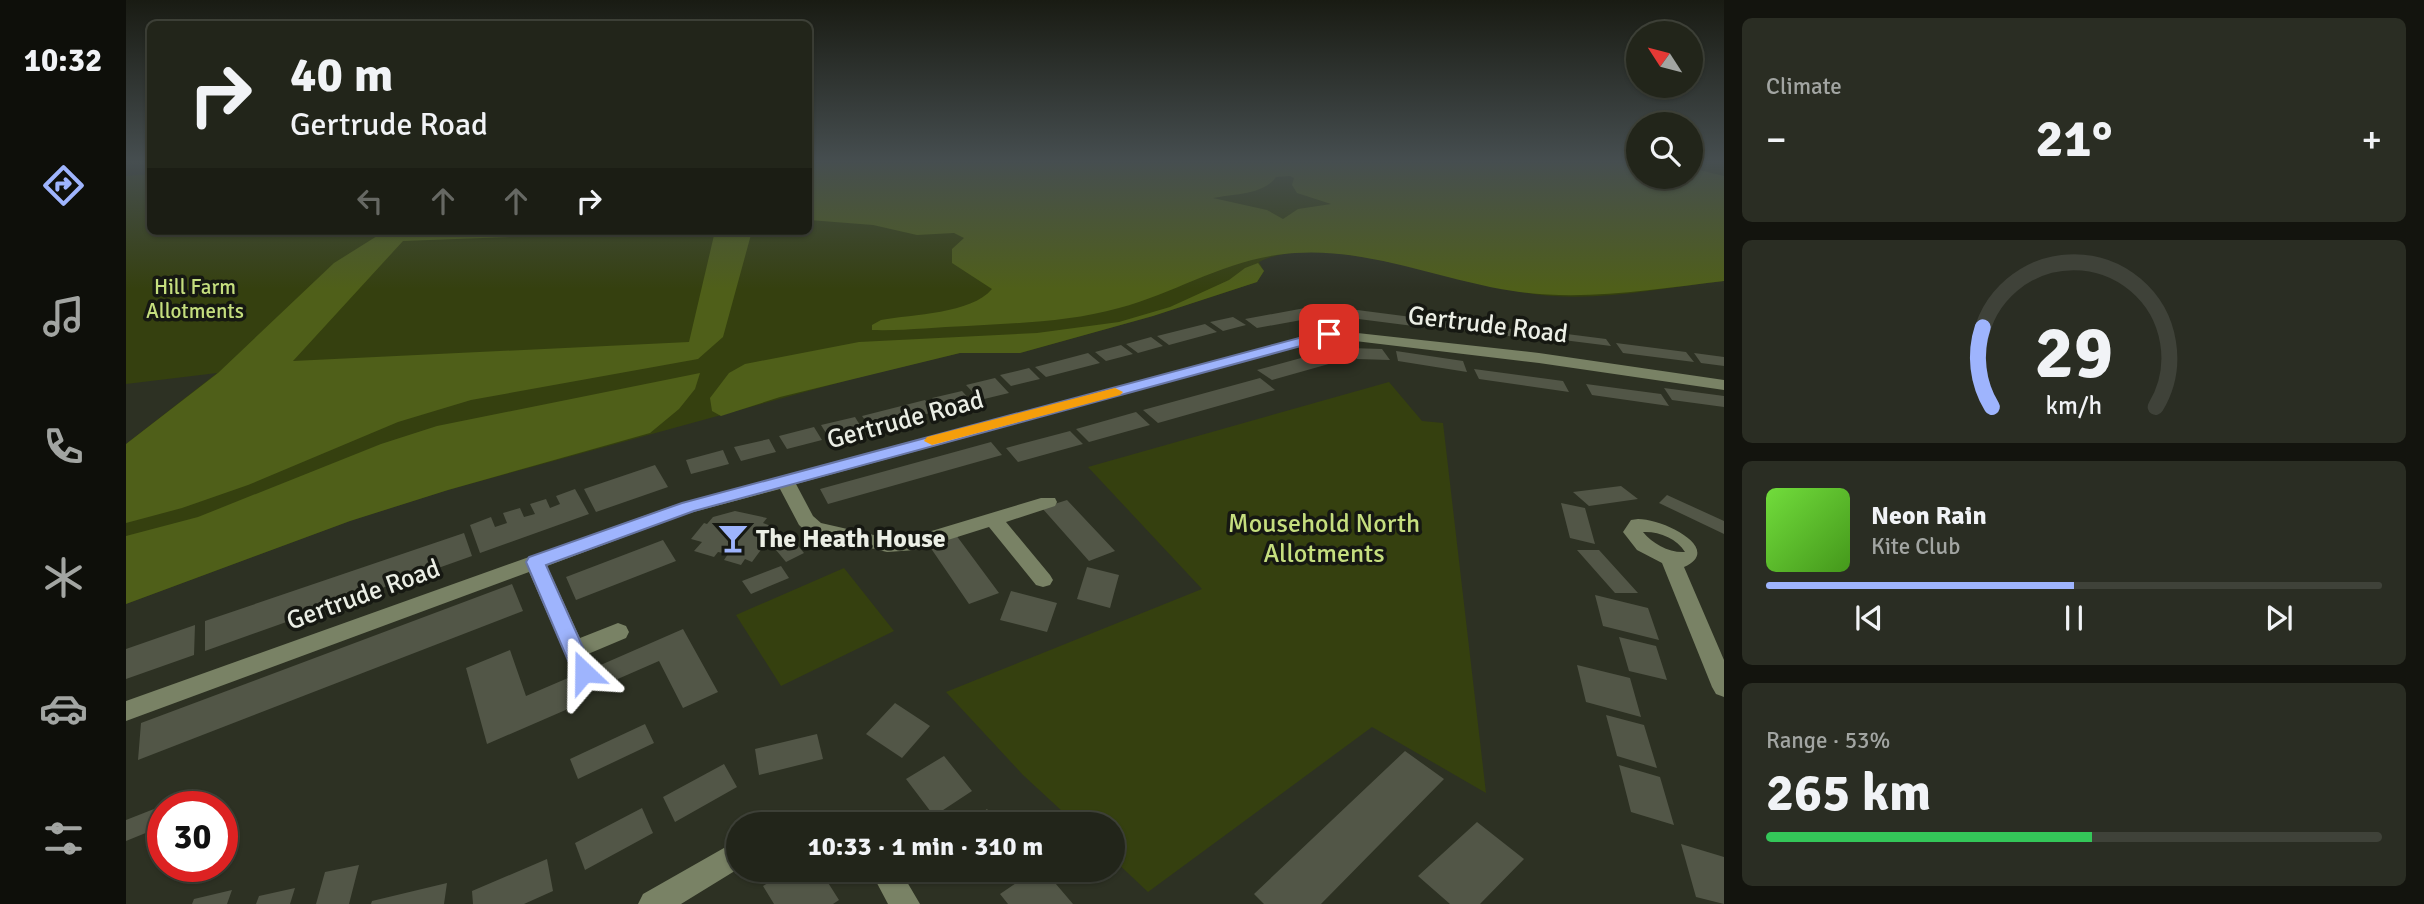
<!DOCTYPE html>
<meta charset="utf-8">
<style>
:root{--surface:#22251a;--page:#2a2d23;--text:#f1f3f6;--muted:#a2a5a2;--line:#3f4239;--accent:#9eb4fd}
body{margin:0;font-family:Signika,sans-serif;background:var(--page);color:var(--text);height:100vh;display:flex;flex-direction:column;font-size:26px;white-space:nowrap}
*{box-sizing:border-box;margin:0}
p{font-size:23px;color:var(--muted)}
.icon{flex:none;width:38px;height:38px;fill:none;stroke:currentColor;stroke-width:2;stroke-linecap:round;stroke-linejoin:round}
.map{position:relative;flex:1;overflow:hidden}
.details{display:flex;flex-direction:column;gap:18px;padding:18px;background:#13140e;width:700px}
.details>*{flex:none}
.top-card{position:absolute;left:21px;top:21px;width:665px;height:214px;border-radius:10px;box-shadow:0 2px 5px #0004,0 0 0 2px var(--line);background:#22251a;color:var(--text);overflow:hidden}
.needle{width:46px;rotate:306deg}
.tools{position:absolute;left:1500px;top:21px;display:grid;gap:14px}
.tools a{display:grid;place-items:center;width:77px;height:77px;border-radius:50%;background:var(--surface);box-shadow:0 2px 5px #0004,0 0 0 2px var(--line);font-size:35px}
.speed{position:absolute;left:21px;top:791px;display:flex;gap:14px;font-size:35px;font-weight:700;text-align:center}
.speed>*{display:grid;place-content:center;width:91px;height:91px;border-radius:50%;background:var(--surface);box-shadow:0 2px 5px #0004,0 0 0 2px var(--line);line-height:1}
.speed .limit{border:10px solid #d22;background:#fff;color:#111}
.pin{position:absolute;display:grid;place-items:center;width:60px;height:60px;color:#fff;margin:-30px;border-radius:14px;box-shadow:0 4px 10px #0006}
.me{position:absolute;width:77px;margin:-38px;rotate:337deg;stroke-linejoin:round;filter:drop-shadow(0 0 5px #0008)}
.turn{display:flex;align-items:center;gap:24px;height:147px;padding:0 28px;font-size:32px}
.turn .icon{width:91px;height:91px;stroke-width:2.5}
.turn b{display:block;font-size:49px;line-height:60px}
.lanes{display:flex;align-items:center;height:66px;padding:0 28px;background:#0003;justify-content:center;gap:35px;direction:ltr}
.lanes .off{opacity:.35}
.big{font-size:52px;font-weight:700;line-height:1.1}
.details .tile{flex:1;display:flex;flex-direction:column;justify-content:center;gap:10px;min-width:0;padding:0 24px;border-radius:10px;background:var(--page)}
.details .dial{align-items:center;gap:0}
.dial svg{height:182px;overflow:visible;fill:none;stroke:var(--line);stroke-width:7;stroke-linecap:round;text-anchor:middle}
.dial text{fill:var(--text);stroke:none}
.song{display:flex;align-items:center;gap:21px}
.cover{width:84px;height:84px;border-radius:10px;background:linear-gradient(135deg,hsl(100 70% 55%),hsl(100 70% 35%))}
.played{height:7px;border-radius:4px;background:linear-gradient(90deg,var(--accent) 50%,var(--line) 50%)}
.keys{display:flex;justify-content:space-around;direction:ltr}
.heat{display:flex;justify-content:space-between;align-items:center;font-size:38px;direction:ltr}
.charge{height:10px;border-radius:5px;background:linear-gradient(90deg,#34c759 53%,var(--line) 0)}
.trip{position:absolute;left:600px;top:812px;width:399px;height:70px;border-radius:35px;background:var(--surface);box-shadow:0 2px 5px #0004,0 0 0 2px var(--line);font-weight:700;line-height:70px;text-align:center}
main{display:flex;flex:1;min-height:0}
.dock{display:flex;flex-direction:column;width:126px;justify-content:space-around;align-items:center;background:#0e0f0a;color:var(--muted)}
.dock .icon{width:49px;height:49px}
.dock .current{color:var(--accent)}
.dock b{font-size:32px;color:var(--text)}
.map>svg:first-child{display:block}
.green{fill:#35400f}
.forest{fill:#4f5f19;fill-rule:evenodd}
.building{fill:#525647}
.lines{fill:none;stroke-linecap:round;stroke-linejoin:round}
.minor{fill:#798265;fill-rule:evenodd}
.route{fill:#9eb4fd;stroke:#6775a4;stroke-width:2}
.slow{fill:#f59e0b}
.labels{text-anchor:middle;stroke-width:7;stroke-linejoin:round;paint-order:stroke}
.far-park-label{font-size:21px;fill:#c5de7e;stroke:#161812}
.street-label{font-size:26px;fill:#ebeee5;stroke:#161812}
.park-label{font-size:26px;fill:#c5de7e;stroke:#161812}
.poi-label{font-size:26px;font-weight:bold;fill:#ebeee5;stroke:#161812;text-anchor:start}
</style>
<main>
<nav class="dock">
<b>10:32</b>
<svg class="icon current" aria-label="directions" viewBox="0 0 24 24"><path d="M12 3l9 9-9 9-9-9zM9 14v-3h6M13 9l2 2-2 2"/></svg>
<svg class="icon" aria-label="music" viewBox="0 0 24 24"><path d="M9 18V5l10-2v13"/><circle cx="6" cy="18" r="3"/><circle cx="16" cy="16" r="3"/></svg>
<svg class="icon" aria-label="phone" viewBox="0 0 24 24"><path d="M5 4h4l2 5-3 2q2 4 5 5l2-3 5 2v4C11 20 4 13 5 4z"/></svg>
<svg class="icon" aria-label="climate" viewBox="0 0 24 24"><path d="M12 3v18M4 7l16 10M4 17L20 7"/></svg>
<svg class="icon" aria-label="car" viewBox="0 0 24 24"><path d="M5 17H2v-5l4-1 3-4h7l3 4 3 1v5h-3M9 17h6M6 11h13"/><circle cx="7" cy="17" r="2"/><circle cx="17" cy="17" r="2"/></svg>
<svg class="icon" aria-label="filters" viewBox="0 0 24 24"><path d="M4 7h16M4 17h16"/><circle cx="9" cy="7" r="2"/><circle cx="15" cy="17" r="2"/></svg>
</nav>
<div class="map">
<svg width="1598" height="904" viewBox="0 0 1598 904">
<rect width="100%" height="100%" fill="#2d3123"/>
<path class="green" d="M683,163H1512V177H1564L1565,163H1598V281C1542,287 1483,300 1427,296C1351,292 1198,228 1133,262L1138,271L1131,282L1027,316L894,353H834L730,378L322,490L224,521L0,604V444L91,373L0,384V176L24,174V231H682Z
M1263,382L1296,421L1317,423L1360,793L1246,727L1022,892L987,859V824H950L897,775L820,692L1076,589L962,467Z
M718,568L768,631L655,686L610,615Z"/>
<path class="forest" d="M683,163H1512V177H1564L1565,168L1598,176V281C1528,289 1457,302 1387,291C1314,280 1244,248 1169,253C1103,257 1055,291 993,308C943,322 892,323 841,326C809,327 778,331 746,330V325L755,320C787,314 845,314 866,289L826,263V249L838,238L828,233L791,235L747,225L683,220ZM1164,176L1168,178L1166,185L1171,193L1205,204L1172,209L1157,219L1141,210L1087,198C1105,194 1138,195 1150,177Z
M259,231H541L277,241L167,361L563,342L589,231H626L597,337L572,359L345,400L272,422L122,485L56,508L0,523V444L92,373L208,263Z
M1132,263L1138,271L1131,282L1027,316L894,353H834L654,397L595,416L586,411L584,398L603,373L619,364L733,342L911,333L993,322L1044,307L1103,280L1119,268Z
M574,373L569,389L553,409L524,433L322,490L224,521L0,604V536L72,517L255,444L311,426Z"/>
<path class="building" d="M1208,307L1301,319L1303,328L1209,316Z
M1179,308L1192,317L1131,328L1119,319Z
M1107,317L1120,325L1097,331L1084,322Z
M1308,319L1426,334L1430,342L1310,327Z
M1079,324L1091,332L1043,345L1031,336Z
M1433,333L1480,339L1485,346L1437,340Z
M1025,337L1037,346L1012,353L1000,344Z
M1490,343L1560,352L1568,362L1497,353Z
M995,345L1007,354L980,361L969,352Z
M1224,348L1256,349L1264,360L1231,359Z
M1208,349L1224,358L1146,380L1131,370Z
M1270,351L1337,361L1341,372L1272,361Z
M962,353L974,363L920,377L909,367Z
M1568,353L1598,357V366L1575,363Z
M903,368L914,379L885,386L874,375Z
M1348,369L1437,381L1443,392L1353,379Z
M869,378L883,393L854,400L840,385Z
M1134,378L1149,390L1032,423L1017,410Z
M1460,384L1535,394L1543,406L1466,395Z
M1538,388L1598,396V407L1546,400Z
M836,391L846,402L816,410L806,398Z
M799,400L808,412L745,428L736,416Z
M1010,412L1024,425L963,442L950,429Z
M729,417L737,430L703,438L695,425Z
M688,427L696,440L661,449L653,436Z
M944,431L957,444L892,462L880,448Z
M643,439L650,452L615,461L608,447Z
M865,442L876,455L702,504L694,489Z
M597,450L603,464L565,474L560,460Z
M529,465L542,487L470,512L458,489Z
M1495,486L1512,499L1463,506L1447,492Z
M449,489L463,514L354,553L344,525L365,517L369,527L381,523L377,513L394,508L398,517L409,514L404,504L420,499L424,508L434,504L430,496Z
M1541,495L1598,521V534L1533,503Z
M941,500L989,551L963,561L916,508Z
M1435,503L1459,508L1469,544L1444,538Z
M609,511L641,518L637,523L645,526L638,534L649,537L647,545L637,547L626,562L619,559L615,565L598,560L602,554L592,552L588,557L568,551L576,542L565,539L578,523L581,524L587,517Z
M338,533L346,556L79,651V621Z
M830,535L873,593L843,604L802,544Z
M537,540L550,561L450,600L440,577Z
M669,542L678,553L660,562L650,550Z
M1451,550H1473L1512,593H1489Z
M655,566L663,578L625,594L616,581Z
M961,567L993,575L984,608L951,599Z
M386,584L397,611L12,760L15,723Z
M885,591L931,603L921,632L874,620Z
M1469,595L1522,608L1533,640L1477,626Z
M69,625L68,655L0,679V649Z
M557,629L592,692L557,708L533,661L478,685L470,667Z
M1493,637L1530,646L1541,680L1503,671Z
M384,650L400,696L449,675L458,702L361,744L340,668Z
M1451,665L1504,678L1515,717L1460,702Z
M769,703L804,726L776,758L740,734Z
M1480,715L1518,725L1531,768L1491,756Z
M519,724L528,743L452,779L444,759Z
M691,734L697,759L633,775L629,749Z
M1279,751L1318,779L1195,904H1138L1128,894Z
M818,756L846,791L808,816L780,779Z
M598,764L611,787L549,822L537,797Z
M1493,765L1534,777L1548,825L1505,812Z
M516,808L527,833L459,870L449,843Z
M28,809L27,830L0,841V820Z
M861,809L873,824H839Z
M1351,822L1398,859L1354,904H1324L1292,876Z
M1555,844L1598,857V904L1570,897Z
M421,859L427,891L398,904H347L346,891Z
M233,865L223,904H190L199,872Z
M663,870H694L713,900L707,904H648L637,886Z
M909,870H918L947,904H882L874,894Z
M321,883L318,904H245L246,901Z
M169,888L164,904H130L133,896Z
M106,890L101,904H66L68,899Z"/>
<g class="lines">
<path class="minor" d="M1204,330L1413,353L1598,380V390L1413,363L1204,338L670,484L687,516L695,523L761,538L789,536L915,498H929L931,502L929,506L880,522L924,575L927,580L924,585L917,587L910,585L863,527L790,550L761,552L682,533L673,525L654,489L560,514L421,566L454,638L492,623L500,626L503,632L500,638L462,654L470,672L466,679L458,681L450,679L403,572L0,721V701L546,506Z
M1512,519C1538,519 1598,549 1558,567L1598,660V697L1590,694L1586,687L1536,563L1511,550L1497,532L1505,520ZM1517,532C1532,531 1551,538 1559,552C1543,553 1527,544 1517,532Z
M675,811L685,815L689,824H658L662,815Z
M612,840V869L555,904H512L517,894Z
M744,870H774L794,904H762Z"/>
</g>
<linearGradient id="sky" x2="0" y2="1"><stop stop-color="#191b13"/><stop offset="0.56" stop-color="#464e50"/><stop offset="1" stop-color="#464e50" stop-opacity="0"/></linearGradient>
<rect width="1598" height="289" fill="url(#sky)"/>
<path class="route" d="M1203,330L1210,334L1208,337L568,511L420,565L468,672L465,678L458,680L450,678L447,672L400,562L403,557L556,503Z"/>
<path class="slow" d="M989,388L997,392L994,395L806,445L798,441L801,437Z"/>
<defs>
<g id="bar-bare" transform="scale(2.415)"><path d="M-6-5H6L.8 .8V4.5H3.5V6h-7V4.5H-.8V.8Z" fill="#9eb4fd" stroke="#161812" stroke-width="2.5" paint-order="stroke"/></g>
</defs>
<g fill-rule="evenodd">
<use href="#bar-bare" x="607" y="538"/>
</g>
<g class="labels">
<g class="far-park-label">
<text x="69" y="294">Hill Farm<tspan x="69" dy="24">Allotments</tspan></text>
</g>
<g class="street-label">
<text transform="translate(1362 324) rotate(7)" y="9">Gertrude Road</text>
<text transform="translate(779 419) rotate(-15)" y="9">Gertrude Road</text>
<text transform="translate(237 594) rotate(-20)" y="9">Gertrude Road</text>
</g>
<g class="park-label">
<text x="1198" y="532">Mousehold North<tspan x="1198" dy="30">Allotments</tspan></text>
</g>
<g class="poi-label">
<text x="630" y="547">The Heath House</text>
</g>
</g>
</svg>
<div class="tools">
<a><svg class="needle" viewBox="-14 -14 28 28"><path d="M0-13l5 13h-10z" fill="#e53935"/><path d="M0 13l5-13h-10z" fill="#a2a5a2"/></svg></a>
<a><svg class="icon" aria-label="search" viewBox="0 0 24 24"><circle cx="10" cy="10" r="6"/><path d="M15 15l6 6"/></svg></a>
</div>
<div class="speed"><div class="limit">30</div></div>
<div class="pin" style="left:1203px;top:334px;background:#d93025"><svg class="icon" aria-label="arrive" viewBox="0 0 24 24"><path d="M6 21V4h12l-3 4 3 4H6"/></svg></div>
<svg class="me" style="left:458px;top:672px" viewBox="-20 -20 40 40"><path d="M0-17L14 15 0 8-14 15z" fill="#9eb4fd" stroke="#fff" stroke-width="4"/></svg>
<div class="trip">10:33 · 1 min · 310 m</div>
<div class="top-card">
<div class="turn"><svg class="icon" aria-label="right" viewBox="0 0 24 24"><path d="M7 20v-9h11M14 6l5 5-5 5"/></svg><div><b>40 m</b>Gertrude Road</div></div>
<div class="lanes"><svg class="icon off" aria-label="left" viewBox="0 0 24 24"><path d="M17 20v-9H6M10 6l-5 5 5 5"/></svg><svg class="icon off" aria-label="ahead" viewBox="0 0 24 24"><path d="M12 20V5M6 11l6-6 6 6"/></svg><svg class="icon off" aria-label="ahead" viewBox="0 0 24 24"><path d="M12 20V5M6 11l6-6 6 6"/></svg><svg class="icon" aria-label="right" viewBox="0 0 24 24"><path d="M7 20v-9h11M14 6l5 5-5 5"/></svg></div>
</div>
</div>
<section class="details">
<div class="tile"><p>Climate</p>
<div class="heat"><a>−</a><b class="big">21°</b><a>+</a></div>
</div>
<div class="tile dial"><svg viewBox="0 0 100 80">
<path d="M14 69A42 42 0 1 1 86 69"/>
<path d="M14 69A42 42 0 0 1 10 34" stroke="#9eb4fd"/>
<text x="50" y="56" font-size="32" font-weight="700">29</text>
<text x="50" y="72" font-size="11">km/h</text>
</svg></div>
<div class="tile">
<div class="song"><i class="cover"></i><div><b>Neon Rain</b><p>Kite Club</p></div></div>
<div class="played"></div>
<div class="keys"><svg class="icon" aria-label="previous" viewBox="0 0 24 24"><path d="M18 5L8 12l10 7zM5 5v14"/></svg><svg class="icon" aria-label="pause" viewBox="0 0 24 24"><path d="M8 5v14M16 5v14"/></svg><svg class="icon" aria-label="next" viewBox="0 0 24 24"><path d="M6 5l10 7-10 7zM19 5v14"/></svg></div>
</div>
<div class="tile"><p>Range · 53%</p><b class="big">265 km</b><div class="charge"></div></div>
</section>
</main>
